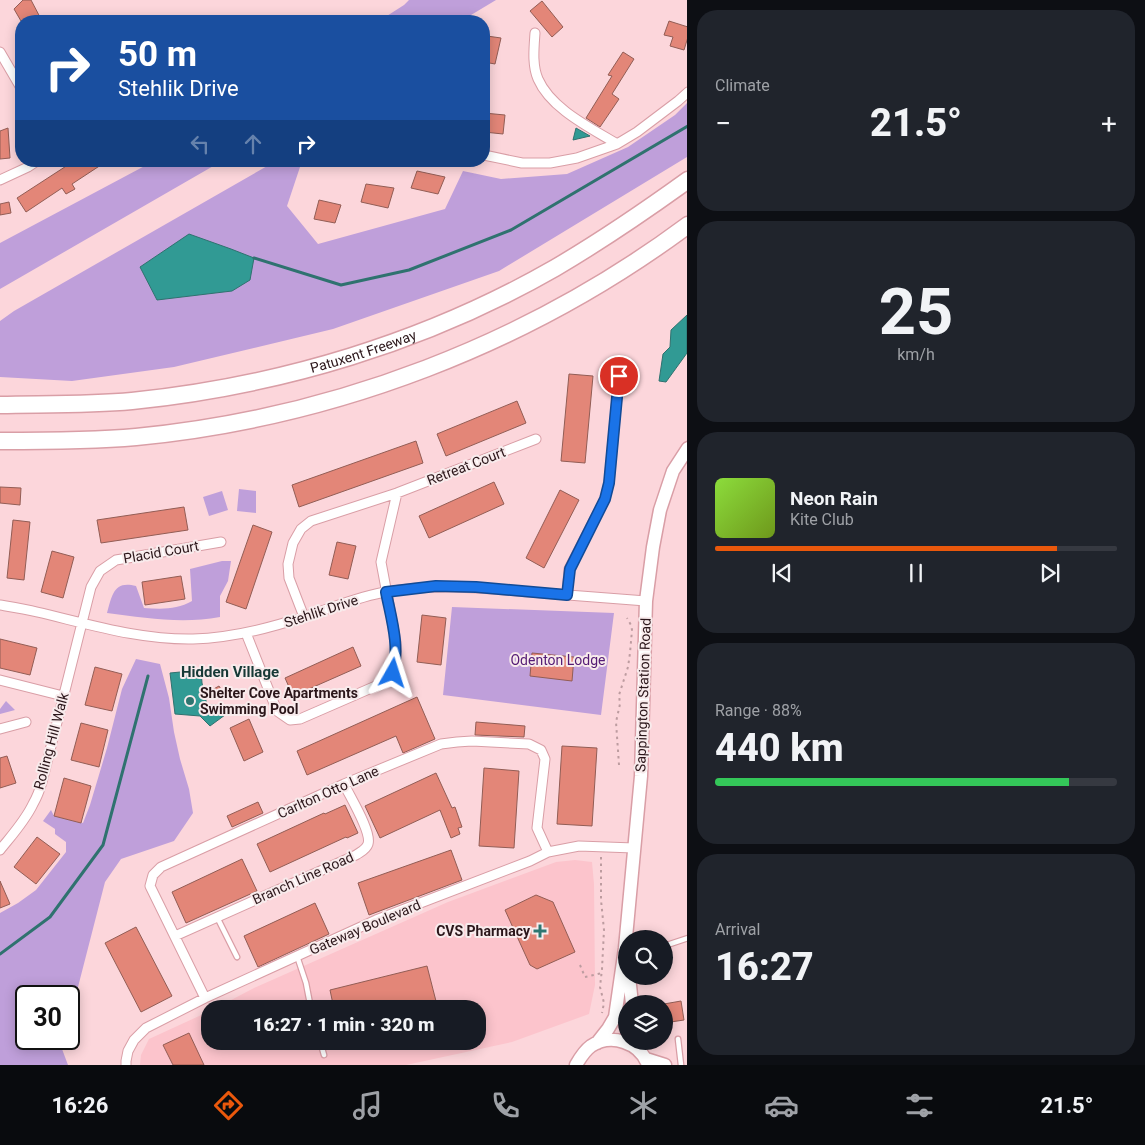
<!DOCTYPE html>
<meta charset="utf-8">
<style>
:root{--surface:#171b24;--page:#20242c;--text:#f1f3f6;--muted:#9ea1a6;--line:#363941;--accent:#ea580c}
body{margin:0;font-family:Roboto,sans-serif;background:var(--page);color:var(--text);height:100vh;display:flex;flex-direction:column;font-size:19px;white-space:nowrap}
*{box-sizing:border-box;margin:0}
p{font-size:16px;color:var(--muted)}
.icon{flex:none;width:28px;height:28px;fill:none;stroke:currentColor;stroke-width:2;stroke-linecap:round;stroke-linejoin:round}
.map{position:relative;flex:1;overflow:hidden}
.side{display:flex;flex-direction:column;gap:10px;padding:10px;background:#0d0f14;width:458px}
.side>*{flex:none}
.hud{position:absolute;left:15px;top:15px;width:475px;height:152px;border-radius:20px;box-shadow:0 2px 12px #0003;background:#1a4fa0;color:#fff;overflow:hidden}
.controls{position:absolute;left:618px;top:930px;display:grid;gap:10px}
.controls a{display:grid;place-items:center;width:55px;height:55px;border-radius:50%;background:var(--surface);box-shadow:0 2px 12px #0003;font-size:25px}
.speed{position:absolute;left:15px;top:985px;display:flex;gap:10px;font-size:25px;font-weight:700;text-align:center}
.speed>*{display:grid;place-content:center;width:65px;height:65px;border-radius:50%;background:var(--surface);box-shadow:0 2px 12px #0003;line-height:1}
.speed .limit{border:2px solid #111;border-radius:8px;background:#fff;color:#111}
.pin{position:absolute;display:grid;place-items:center;width:42px;height:42px;color:#fff;margin:-21px;border:2px solid #fff;border-radius:50%;box-shadow:0 1px 5px #0007}
.me{position:absolute;width:55px;margin:-28px;rotate:6deg;stroke-linejoin:round;filter:drop-shadow(0 0 4px #0008)}
.turn{display:flex;align-items:center;gap:18px;height:105px;padding:0 20px;font-size:22px}
.turn .icon{width:65px;height:65px;stroke-width:2.5}
.turn b{display:block;font-size:35px;line-height:42px}
.lanes{display:flex;align-items:center;height:48px;padding:0 20px;background:#0003;justify-content:center;gap:25px;direction:ltr}
.lanes .off{opacity:.35}
.big{font-size:38px;font-weight:800;line-height:1.1}
.side .card{flex:1;display:flex;flex-direction:column;justify-content:center;gap:8px;min-width:0;padding:0 18px;border-radius:20px;background:var(--page)}
.side .dial{align-items:center;gap:0}
.dial b{font-size:65px;line-height:1}
.song{display:flex;align-items:center;gap:15px}
.cover{width:60px;height:60px;border-radius:8px;background:linear-gradient(135deg,hsl(90 70% 55%),hsl(80 70% 35%))}
.played{height:5px;border-radius:2px;background:linear-gradient(90deg,var(--accent) 85%,var(--line) 85%)}
.keys{display:flex;justify-content:space-around;direction:ltr}
.heat{display:flex;justify-content:space-between;align-items:center;font-size:28px;direction:ltr}
.charge{height:8px;border-radius:4px;background:linear-gradient(90deg,#34c759 88%,var(--line) 0)}
.trip{position:absolute;left:201px;top:1000px;width:285px;height:50px;border-radius:20px;background:var(--surface);box-shadow:0 2px 12px #0003;font-weight:800;line-height:50px;text-align:center}
.tabs{display:flex;height:80px;justify-content:space-around;align-items:center;background:#090b0e;color:var(--muted)}
.tabs .icon{width:35px;height:35px}
.tabs .on{color:var(--accent)}
.tabs b{font-size:22px;color:var(--text)}
main{display:flex;flex:1;min-height:0}
.map>svg:first-child{display:block}
.built{fill:#fcc4cc}
.green{fill:#bf9fda}
.water{fill:#319a94;stroke:#2f726f}
.lines{fill:none;stroke-linecap:round;stroke-linejoin:round}
.stream{stroke:#2f726f;stroke-width:3}
.building{fill:#e38678;stroke:#925d55}
.service-casing{stroke:#d99ea6;stroke-width:7}
.minor-casing{stroke:#d99ea6;stroke-width:11}
.secondary-casing{stroke:#d99ea6;stroke-width:15}
.motorway-casing{stroke:#d99ea6;stroke-width:19}
.path{stroke:#bd9ca0;stroke-width:2;stroke-dasharray:2.5 4;stroke-linecap:butt}
.service{stroke:#fff;stroke-width:4.5}
.minor{stroke:#fff;stroke-width:9}
.secondary{stroke:#fff;stroke-width:12}
.motorway{stroke:#fff;stroke-width:16}
.route-casing{stroke:#114b97;stroke-width:12}
.route{stroke:#1a73e8;stroke-width:9}
.poi-dot{fill:#2d7671;stroke:#f8ebec;stroke-width:2}
.labels{text-anchor:middle;stroke-width:4;stroke-linejoin:round;paint-order:stroke}
.street-label{font-size:14px;fill:#2b161a;stroke:#f8ebec}
.park-label{font-size:14px;fill:#541b75;stroke:#f8ebec}
.poi-label{font-size:14px;font-weight:bold;fill:#2b161a;stroke:#f8ebec;text-anchor:start}
.neighbourhood-label{font-size:15px;font-weight:bold;fill:#163936;stroke:#f8ebec}
</style>
<main>
<div class="map">
<svg width="688" height="1065" viewBox="0 0 688 1065">
<rect width="100%" height="100%" fill="#fcd6db"/>
<path class="built" d="M575,860L592,862L594,884L595,985L589,1014L512,1042L406,1065H140L141,1055L149,1039L210,1011V1041H478V1009H214L254,988L448,902L556,862Z"/>
<path class="green" d="M409,0H496L461,21H379L404,5Z
M687,103V157L499,271L333,329L174,367L72,381L0,377V321L14,311L276,161H302L287,206L318,244L445,209L463,171L501,179L567,174L628,147L675,115Z
M154,161H222L0,289V243Z
M239,489L256,491V513L237,511Z
M222,491L228,510L209,516L203,497Z
M222,561H231L228,581L220,596V617C182,624 145,618 107,613C112,595 114,580 136,586L144,608C161,609 177,610 192,601L190,569Z
M452,607L614,613L601,715L443,695Z
M136,659L160,664L169,698L174,732L180,759L189,789L193,813L174,841L121,859L105,882L69,1022V996H26V1039H65L62,1049L68,1065H0V913L18,903L36,890L66,852V842L55,834V829L43,821L51,810L54,816L83,823L90,805L107,748L122,689Z
M6,701L15,710L0,714V709Z"/>
<path class="water" d="M576,128L590,136L573,140Z
M189,234L231,249L254,258L250,280L232,291L157,300L140,267Z
M687,315V353L666,382L659,381L663,354L670,347L671,330Z
M201,670L202,683L207,705H220L225,715L210,726L200,716L175,714L170,673Z"/>
<g class="lines">
<path class="stream" d="M254,258L341,285L409,270L511,230L688,126
M0,954L50,917L103,845L148,676"/>
</g>
<path class="building" d="M23,0H31L42,21H21L14,9Z
M542,1L563,27L552,37L530,11Z
M669,21L688,27V37L684,50L670,46L673,37L664,35Z
M487,36L501,38L495,64L484,62V50Z
M623,52L634,59L612,94L619,99L600,127L586,118L612,76L608,75Z
M484,113L505,115L503,134L484,132Z
M8,128L10,158L0,159V131Z
M74,161H107L72,184L75,189L66,194L62,188L26,212L17,198Z
M417,171L445,177L438,194L411,188Z
M366,184L394,188L388,208L361,202Z
M319,200L341,205L335,223L314,219Z
M9,202L11,213L0,215V204Z
M569,374L593,376L585,463L561,461Z
M517,401L526,423L446,456L437,434Z
M416,441L423,463L299,507L292,485Z
M494,482L504,504L429,538L419,516Z
M0,487L21,488L20,505L0,503Z
M560,490L579,500L544,568L526,558Z
M184,507L188,530L101,543L97,520Z
M13,520L30,522L24,580L7,578Z
M253,525L272,532L246,609L226,602Z
M337,542L356,546L348,579L329,575Z
M52,551L74,557L63,598L41,592Z
M181,576L185,599L145,605L142,582Z
M422,615L446,618L441,665L417,662Z
M0,639L37,648L30,675L0,668Z
M353,647L361,666L293,696L285,678Z
M532,653L574,657L572,681L530,676Z
M95,667L122,674L112,711L85,705Z
M219,686L224,694L214,699L210,691Z
M417,697L435,739L403,753L396,736L307,775L297,751Z
M249,719L263,752L244,761L230,728Z
M476,722L525,726L524,737L475,735Z
M81,723L108,730L99,767L71,760Z
M562,746L597,748L592,826L557,824Z
M7,756L16,783L0,788V758Z
M484,768L519,771L514,848L479,846Z
M436,773L452,808L455,807L462,827L458,828L460,834L451,838L440,810L380,838L365,806Z
M64,778L91,786L81,823L54,816Z
M258,802L263,813L232,827L227,816Z
M345,805L358,833L347,838L346,837L270,872L257,844L324,813L325,814Z
M37,837L60,854L36,884L14,867Z
M451,850L462,880L369,915L358,883Z
M242,859L257,891L186,923L172,892Z
M0,881L10,904L0,908Z
M536,895L553,902L575,952L537,969L530,965L505,910Z
M315,903L329,934L258,967L244,936Z
M136,927L172,996L141,1012L105,943Z
M427,966L438,1009H334L330,990Z
M681,1001L684,1020L664,1023V1004Z
M189,1033L204,1065H173L163,1045Z"/>
<g class="lines">
<g class="service-casing">
<path id="service" d="M217,917L237,957
M664,946L688,938
M297,956L306,983L311,1009
M678,1039L681,1065
M320,1041L324,1055"/>
</g>
<g class="minor-casing">
<path id="minor" d="M535,33C534,48 532,65 538,79C551,109 591,128 617,144
M0,52L21,88
M484,155L522,163H550L577,158L617,144L637,132L678,101L688,92
M0,180L28,167L37,161
M567,595L569,569L605,499L609,483L619,376
M0,605C12,607 25,609 37,612C89,624 139,640 193,639C231,638 267,629 303,617C330,609 359,596 386,592C434,583 482,588 529,592C568,595 607,598 646,601
M304,617L289,578L288,564L293,543L301,529L311,521L397,493L536,439
M246,633L277,711L290,720L300,719L385,682L393,673L396,662V642L381,562L397,493
M0,680L63,696
M0,729L26,722
M0,850C12,835 25,821 33,804C37,797 40,789 42,782L91,587L100,571L116,560L221,542
M175,936L356,855C360,852 366,850 368,844C372,832 350,797 344,784
M205,998L150,886L153,875L161,867L344,784L441,744L457,742L472,741L529,744L541,750L545,759L537,828L548,852
M126,1065V1061L128,1051L134,1040L146,1028L205,998L376,920L530,861L548,852L579,846L634,848"/>
</g>
<g class="secondary-casing">
<path id="secondary" d="M629,976L632,1004
M597,1043L608,1029L615,1017L625,948L641,776L646,601L653,547L660,510L673,471L688,448
M646,1059L665,1065
M576,1065C580,1058 584,1051 591,1046C611,1033 640,1042 648,1065"/>
</g>
<g class="motorway-casing">
<g id="motorway">
<path id="s1" d="M0,405C44,404 88,405 132,401C280,386 426,342 555,268C601,241 645,211 688,180"/>
<path d="M0,441C45,441 91,441 136,437C334,418 528,344 688,225"/>
</g>
</g>
<path class="path" d="M619,765L616,722L620,704L619,695L628,667L630,653L632,630L631,625L627,618
M601,857V900L604,930L602,969L600,987L604,1003L602,1013
M580,965L585,977L602,973"/>
<use href="#service" class="service"/>
<use href="#minor" class="minor"/>
<use href="#secondary" class="secondary"/>
<use href="#motorway" class="motorway"/>
</g>
<g class="lines">
<g class="route-casing">
<path id="route" d="M393,673C400,646 391,618 386,592L436,586L476,587L567,595L570,569L605,499L609,483L619,376"/>
</g>
<use href="#route" class="route"/>
</g>
<g class="poi-dot">
<circle cx="190" cy="701" r="5"/>
<path d="M537.5 923.5h5v5h5v5h-5v5h-5v-5h-5v-5h5z"/>
</g>
<g class="labels">
<g class="street-label">
<text dy="5" stroke="none"><textPath href="#s1" startOffset="369">Patuxent Freeway</textPath></text>
<text transform="translate(466 466) rotate(-21)" y="5">Retreat Court</text>
<text transform="translate(161 552) rotate(-10)" y="5">Placid Court</text>
<text transform="translate(321 611) rotate(-18)" y="5">Stehlik Drive</text>
<text transform="translate(643 695) rotate(-88)" y="5">Sappington Station Road</text>
<text transform="translate(51 741) rotate(-75)" y="5">Rolling Hill Walk</text>
<text transform="translate(328 792) rotate(-24)" y="5">Carlton Otto Lane</text>
<text transform="translate(303 878) rotate(-24)" y="5">Branch Line Road</text>
<text transform="translate(365 927) rotate(-23)" y="5">Gateway Boulevard</text>
</g>
<g class="park-label">
<text x="558" y="665">Odenton Lodge</text>
</g>
<g class="poi-label">
<text x="200" y="698">Shelter Cove Apartments<tspan x="200" dy="16">Swimming Pool</tspan></text>
<text x="530" y="936" text-anchor="end">CVS Pharmacy</text>
</g>
<g class="neighbourhood-label">
<text x="230" y="677">Hidden Village</text>
</g>
</g>
</svg>
<div class="controls">
<a><svg class="icon" aria-label="search" viewBox="0 0 24 24"><circle cx="10" cy="10" r="6"/><path d="M15 15l6 6"/></svg></a>
<a><svg class="icon" aria-label="layers" viewBox="0 0 24 24"><path d="M12 4l9 5-9 5-9-5zM3 14l9 5 9-5"/></svg></a>
</div>
<div class="speed"><div class="limit">30</div></div>
<div class="pin" style="left:619px;top:376px;background:#d93025"><svg class="icon" aria-label="arrive" viewBox="0 0 24 24"><path d="M6 21V4h12l-3 4 3 4H6"/></svg></div>
<svg class="me" style="left:393px;top:673px" viewBox="-20 -20 40 40"><path d="M0-17L14 15 0 8-14 15z" fill="#1a73e8" stroke="#fff" stroke-width="4"/></svg>
<div class="trip">16:27 · 1 min · 320 m</div>
<div class="hud">
<div class="turn"><svg class="icon" aria-label="right" viewBox="0 0 24 24"><path d="M7 20v-9h11M14 6l5 5-5 5"/></svg><div><b>50 m</b>Stehlik Drive</div></div>
<div class="lanes"><svg class="icon off" aria-label="left" viewBox="0 0 24 24"><path d="M17 20v-9H6M10 6l-5 5 5 5"/></svg><svg class="icon off" aria-label="ahead" viewBox="0 0 24 24"><path d="M12 20V5M6 11l6-6 6 6"/></svg><svg class="icon" aria-label="right" viewBox="0 0 24 24"><path d="M7 20v-9h11M14 6l5 5-5 5"/></svg></div>
</div>
</div>
<section class="side">
<div class="card"><p>Climate</p>
<div class="heat"><a>−</a><b class="big">21.5°</b><a>+</a></div>
</div>
<div class="card dial"><b>25</b><p>km/h</p></div>
<div class="card">
<div class="song"><i class="cover"></i><div><b>Neon Rain</b><p>Kite Club</p></div></div>
<div class="played"></div>
<div class="keys"><svg class="icon" aria-label="previous" viewBox="0 0 24 24"><path d="M18 5L8 12l10 7zM5 5v14"/></svg><svg class="icon" aria-label="pause" viewBox="0 0 24 24"><path d="M8 5v14M16 5v14"/></svg><svg class="icon" aria-label="next" viewBox="0 0 24 24"><path d="M6 5l10 7-10 7zM19 5v14"/></svg></div>
</div>
<div class="card"><p>Range · 88%</p><b class="big">440 km</b><div class="charge"></div></div>
<div class="card"><p>Arrival</p><b class="big">16:27</b></div>
</section>
</main>
<nav class="tabs">
<b>16:26</b>
<svg class="icon on" aria-label="directions" viewBox="0 0 24 24"><path d="M12 3l9 9-9 9-9-9zM9 14v-3h6M13 9l2 2-2 2"/></svg>
<svg class="icon" aria-label="music" viewBox="0 0 24 24"><path d="M9 18V5l10-2v13"/><circle cx="6" cy="18" r="3"/><circle cx="16" cy="16" r="3"/></svg>
<svg class="icon" aria-label="phone" viewBox="0 0 24 24"><path d="M5 4h4l2 5-3 2q2 4 5 5l2-3 5 2v4C11 20 4 13 5 4z"/></svg>
<svg class="icon" aria-label="climate" viewBox="0 0 24 24"><path d="M12 3v18M4 7l16 10M4 17L20 7"/></svg>
<svg class="icon" aria-label="car" viewBox="0 0 24 24"><path d="M5 17H2v-5l4-1 3-4h7l3 4 3 1v5h-3M9 17h6M6 11h13"/><circle cx="7" cy="17" r="2"/><circle cx="17" cy="17" r="2"/></svg>
<svg class="icon" aria-label="filters" viewBox="0 0 24 24"><path d="M4 7h16M4 17h16"/><circle cx="9" cy="7" r="2"/><circle cx="15" cy="17" r="2"/></svg>
<b>21.5°</b>
</nav>
